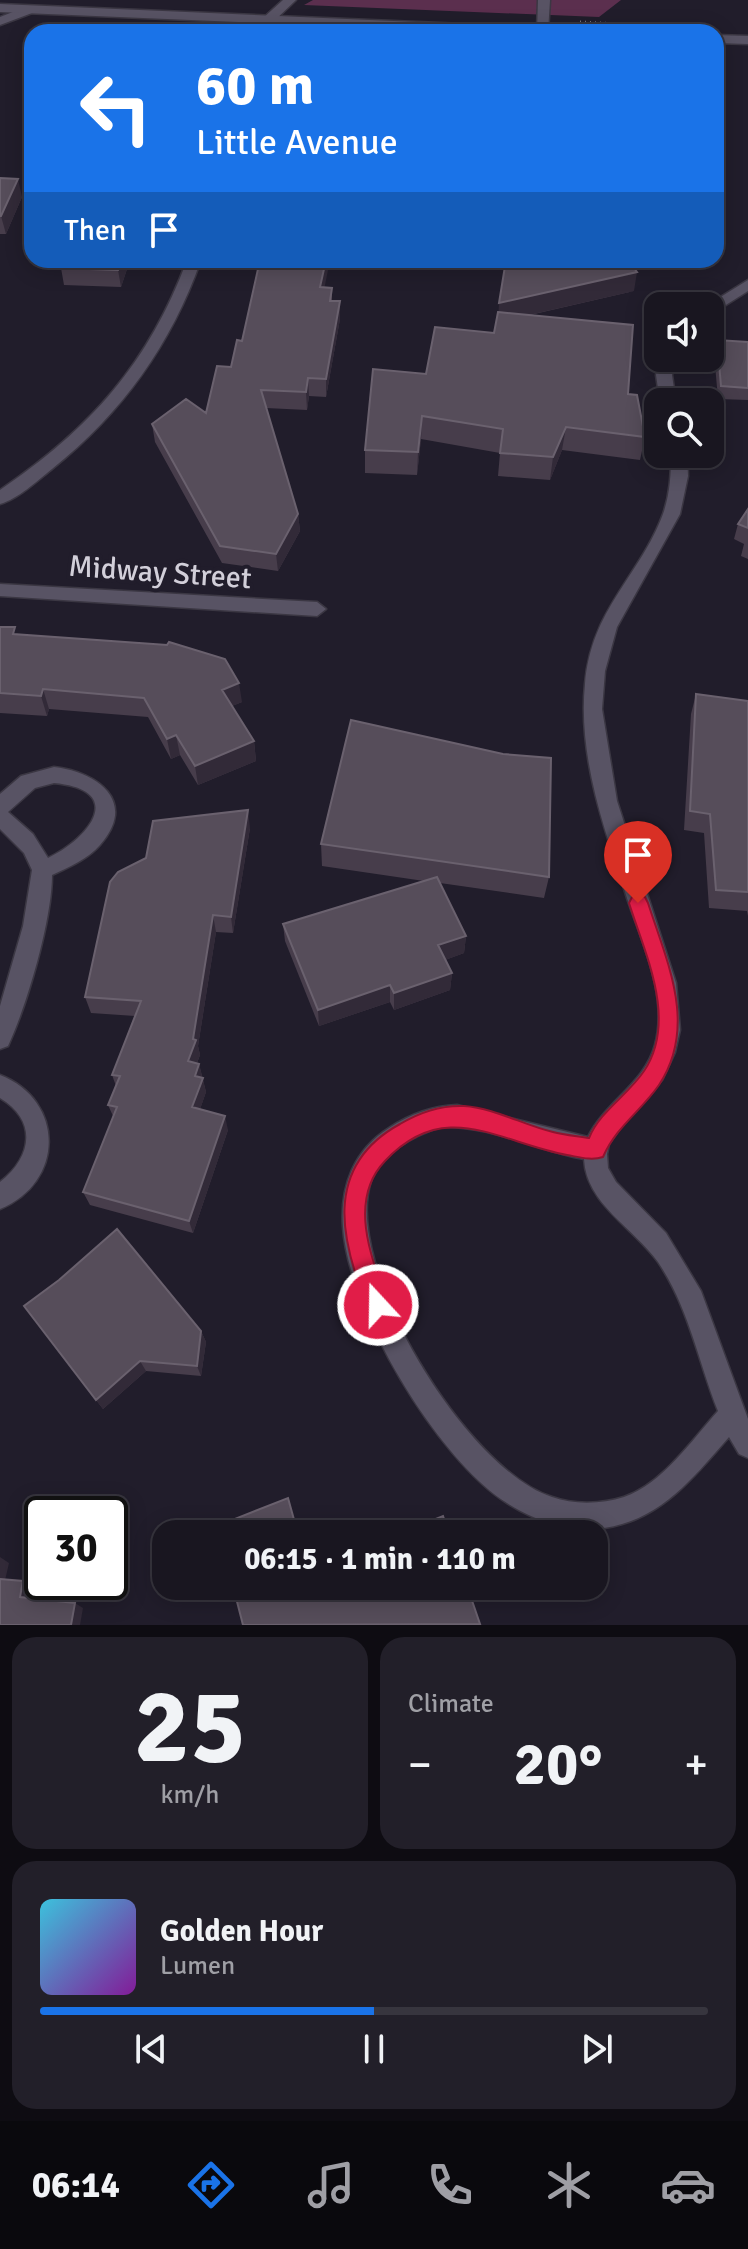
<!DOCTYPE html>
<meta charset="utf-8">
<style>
:root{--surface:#191620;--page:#221f29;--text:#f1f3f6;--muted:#9f9fa5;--line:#37353e;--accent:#1a73e8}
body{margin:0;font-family:Signika,sans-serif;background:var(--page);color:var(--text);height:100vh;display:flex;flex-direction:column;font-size:30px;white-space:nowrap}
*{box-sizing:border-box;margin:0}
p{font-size:26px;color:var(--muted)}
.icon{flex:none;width:44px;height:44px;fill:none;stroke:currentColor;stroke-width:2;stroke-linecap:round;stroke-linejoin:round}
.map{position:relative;height:1625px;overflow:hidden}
.sheet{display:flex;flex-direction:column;gap:12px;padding:12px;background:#0e0c12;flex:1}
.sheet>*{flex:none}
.guide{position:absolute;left:24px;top:24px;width:700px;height:244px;border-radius:24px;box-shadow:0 4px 20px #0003,0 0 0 2px var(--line);background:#1a73e8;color:#fff;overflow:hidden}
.buttons{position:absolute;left:644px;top:292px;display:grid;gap:16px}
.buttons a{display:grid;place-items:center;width:80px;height:80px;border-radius:16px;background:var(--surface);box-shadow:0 4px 20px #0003,0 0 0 2px var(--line);font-size:40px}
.speed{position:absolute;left:24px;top:1496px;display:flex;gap:16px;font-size:40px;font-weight:700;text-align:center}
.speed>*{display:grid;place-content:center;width:104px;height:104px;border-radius:50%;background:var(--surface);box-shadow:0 4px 20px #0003,0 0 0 2px var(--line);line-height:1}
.speed .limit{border:4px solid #111;border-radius:12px;background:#fff;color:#111}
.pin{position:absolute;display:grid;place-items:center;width:68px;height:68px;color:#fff;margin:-82px -34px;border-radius:50% 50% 50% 0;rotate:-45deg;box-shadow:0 0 8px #0007}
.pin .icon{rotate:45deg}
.me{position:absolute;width:88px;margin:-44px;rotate:339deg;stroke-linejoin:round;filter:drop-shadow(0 0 6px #0008)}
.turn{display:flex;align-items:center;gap:28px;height:168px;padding:0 40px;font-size:36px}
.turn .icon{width:104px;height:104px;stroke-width:2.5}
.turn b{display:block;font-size:56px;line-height:68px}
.then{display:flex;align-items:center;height:76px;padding:0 40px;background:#0003;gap:16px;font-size:30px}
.big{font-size:60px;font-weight:700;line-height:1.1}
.sheet .card{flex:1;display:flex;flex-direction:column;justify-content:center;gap:12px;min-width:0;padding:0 28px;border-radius:24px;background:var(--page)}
.sheet .dial{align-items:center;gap:0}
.dial b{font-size:104px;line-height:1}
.song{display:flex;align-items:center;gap:24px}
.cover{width:96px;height:96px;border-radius:12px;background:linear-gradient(135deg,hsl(190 70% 55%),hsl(290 70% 35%))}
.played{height:8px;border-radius:4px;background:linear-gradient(90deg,var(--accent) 50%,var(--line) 50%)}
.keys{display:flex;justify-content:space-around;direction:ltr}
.heat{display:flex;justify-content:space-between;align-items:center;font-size:44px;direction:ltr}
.sheet .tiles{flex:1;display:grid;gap:12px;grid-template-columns:1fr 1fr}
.card:last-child{grid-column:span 2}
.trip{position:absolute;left:152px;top:1520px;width:456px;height:80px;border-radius:24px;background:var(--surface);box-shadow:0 4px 20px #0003,0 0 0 2px var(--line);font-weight:700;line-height:80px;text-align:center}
.dock{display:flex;height:128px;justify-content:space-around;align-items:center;background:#0a090d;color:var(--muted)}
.dock .icon{width:56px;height:56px}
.dock .on{color:var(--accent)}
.dock b{font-size:36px;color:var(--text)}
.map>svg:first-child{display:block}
.green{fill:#5b2f4e}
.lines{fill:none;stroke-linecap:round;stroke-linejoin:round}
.street-casing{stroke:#3b3743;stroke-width:3}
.secondary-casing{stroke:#3b3743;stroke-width:3}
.path{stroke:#76737f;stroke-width:3;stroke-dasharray:1 4;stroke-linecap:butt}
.street{fill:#585364;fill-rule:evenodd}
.secondary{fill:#585364;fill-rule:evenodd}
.wall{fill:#473d4b}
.shaded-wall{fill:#322a38}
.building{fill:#564d5a;stroke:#6a616e;stroke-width:2}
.route{fill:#e11d48;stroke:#92132f;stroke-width:2}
.labels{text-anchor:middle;stroke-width:8;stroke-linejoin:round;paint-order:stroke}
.street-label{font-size:30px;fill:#d2cfd9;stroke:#211d2b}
</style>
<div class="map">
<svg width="748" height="1625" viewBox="0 0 748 1625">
<rect width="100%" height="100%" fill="#211d2b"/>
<path class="green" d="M313,0H621L599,17L304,5Z"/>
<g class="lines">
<g class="street-casing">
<path id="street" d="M283,0H296L272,23L263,21L260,32H248L253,17L262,19Z
M538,0H550L548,32L537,31Z
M28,6L34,10L32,13L0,25V17Z
M187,260H201C171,345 122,413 52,469C37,481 18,499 0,504V490C90,429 149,363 187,260Z
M748,280V291L710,315V306H706Z
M659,358H675L672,375L676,402H660L656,375Z
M671,454H687L688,476L680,514L617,627L605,671L602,709L617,801L676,983L680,1030L675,1052L662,1080L621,1127L609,1144L607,1154L608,1168L616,1182L666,1233L701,1291L748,1419V1458L739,1454L729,1437C699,1471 668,1511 622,1524C583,1536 541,1525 507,1503C437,1459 348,1309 343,1227C340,1186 354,1150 389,1128C410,1114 433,1106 457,1105L588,1137C605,1102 645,1083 655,1045C669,994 640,939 625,892C603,826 578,754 585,684C591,609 640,576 663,514C670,494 671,475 671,454ZM441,1127C490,1125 536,1150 584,1159C586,1204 634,1228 658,1262C689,1308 698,1361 718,1411C692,1440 662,1484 624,1497C602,1504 574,1505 552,1497C468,1471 342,1268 371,1181C381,1153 414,1135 441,1127Z
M0,584L317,602L326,609L317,616L0,596Z
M54,767C98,772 138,802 100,845C88,859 69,867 52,875C52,920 27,1005 8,1046L0,1049V1006L23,926L32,870L24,853L0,829V794L21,776ZM54,783C127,790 90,838 48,858L33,834L8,812L35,788Z
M0,1075C66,1101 64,1183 0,1209V1182C32,1157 38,1121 0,1098Z"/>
</g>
<g class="secondary-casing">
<path id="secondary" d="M0,4L557,28L563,32H472L0,12Z
M716,35L748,36V44L716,43Z"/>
</g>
<path class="path" d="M580,22L701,28"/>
<use href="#street" class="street"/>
<use href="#secondary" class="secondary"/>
</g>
<path class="wall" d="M32,172V207L30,206L26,189Z
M0,178L22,197L6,234H0Z
M63,260H130L121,287L64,285L61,268Z
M324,287L332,288V301L340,319L326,397L309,396L307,410L266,408L298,514L300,531L278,571L222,563L155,442L152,424L206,413L231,367L242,341Z
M634,291L530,315L628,394L645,437L640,460L562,450L550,480L498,476L500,453L421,439L417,475L365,473V450L426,374L494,333L498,312Z
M717,340L748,342V400L718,399L714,353Z
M748,509V559L741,556L744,544L734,539L738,524Z
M0,627L17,635L242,702L232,706L254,741L256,761L198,785L180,755L171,759L148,717L49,709L47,716L0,713Z
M696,694L748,701V916L747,911L709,908L704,833L684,830L691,714Z
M250,828L233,933L216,932L198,1046L200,1055L197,1063L199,1064L206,1092L200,1109L228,1130L193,1233L90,1205L83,1192L113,1116L108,1105L116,1086L112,1075L135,1016L91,1013L85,997Z
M321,844L549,877L544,898L440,883L466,936L464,953L445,960L452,973L450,990L394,1010L390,1002L319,1026L285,941L283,924L424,881L322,866Z
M24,1306L201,1331L206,1342L201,1376L146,1371L103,1409Z"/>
<path class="shaded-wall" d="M18,179L22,197L6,234L1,216Z
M121,260H130L121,287L118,270Z
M326,260H330L321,305L320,287Z
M637,272L634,291L498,322L499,303Z
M340,301V319L326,397V379Z
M308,378L309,396L307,410L306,392Z
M422,416L421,439L417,475L418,452Z
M566,427L562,450L550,480L553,457Z
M298,514L300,531L278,571L276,554Z
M239,683L242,702L225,709L222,690Z
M43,689L49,709L47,716L41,696Z
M176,735L180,755L171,759L167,739Z
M254,741L256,761L198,785L195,766Z
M248,810L250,828L233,933L231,917Z
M213,915L216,932L198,1046L200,1055L192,1076L188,1061Z
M466,936L464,953L437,963L438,945Z
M452,973L450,990L394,1010V993Z
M390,985V1002L319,1026L318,1010Z
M199,1064L206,1092L196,1121L192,1107L195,1076Z
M225,1116L228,1130L193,1233L189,1221Z
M201,1331L206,1342L201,1376L197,1366Z
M140,1361L146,1371L103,1409L96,1400Z
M0,1557L9,1563L4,1585L0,1582Z
M23,1581L32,1587L29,1602L20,1597Z
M75,1603L83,1608L80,1625H71Z"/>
<path class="building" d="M311,26L372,29L371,32H309Z
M440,28L518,32H439Z
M32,172V189H26Z
M0,178L18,179L1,216H0Z
M63,260H121L118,270L61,268Z
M260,260H326L320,287L332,288L330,301H340L326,379L308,378L306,392L261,390L298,514L276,554L220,546L152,424L186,399L206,413L217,366L231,367L237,340L242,341Z
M506,260H628L637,272L499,303Z
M498,312L633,325L628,394L637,395L645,437L566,427L553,457L500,453L503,429L422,416L418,452L365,450L373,369L426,374L435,327L494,333Z
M717,340L748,342V388L721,386Z
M748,509V528L738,524Z
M0,627H15L13,634L167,645L169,642L225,659L239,683L222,690L254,741L195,766L176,735L167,739L144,698L43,689L41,696L0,693Z
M696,694L748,701V892L716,890L710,814L690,811Z
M351,720L503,754L551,758L549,877L321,844Z
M248,810L231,917L213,915L193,1039L196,1040L188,1061L199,1064L195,1076L203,1078L192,1107L225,1116L189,1221L83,1192L117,1107L108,1105L120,1076L112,1075L141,1001L85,997L110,882L118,872L146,858L153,821Z
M437,877L466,936L438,945L452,973L394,993L390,985L318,1010L283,924Z
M117,1229L201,1331L197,1366L140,1361L96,1400L24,1306L59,1280Z
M288,1498L298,1534H219L217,1526Z
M443,1516L449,1534H398Z
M0,1579L23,1581L20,1597L75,1603L71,1625H0Z
M233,1586H467L480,1624L243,1625Z"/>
<path class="route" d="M638,894L645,897L648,903C667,962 698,1026 659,1085C641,1111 616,1127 603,1157C591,1161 579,1157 567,1155C498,1142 445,1097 385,1161C347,1201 372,1260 389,1305L386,1313L378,1316L370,1313C341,1244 321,1167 400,1124C420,1112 440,1105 464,1106C495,1108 523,1125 553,1132C564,1135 577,1136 589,1138C600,1111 628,1095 644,1071C678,1020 645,954 629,903L632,897Z"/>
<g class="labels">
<g class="street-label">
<text transform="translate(160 572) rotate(4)" y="10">Midway Street</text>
</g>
</g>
</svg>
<div class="buttons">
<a><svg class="icon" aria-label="sound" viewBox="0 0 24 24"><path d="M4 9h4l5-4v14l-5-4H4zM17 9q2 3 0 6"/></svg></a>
<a><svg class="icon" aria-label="search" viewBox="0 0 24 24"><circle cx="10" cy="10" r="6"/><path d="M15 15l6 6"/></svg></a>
</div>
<div class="speed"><div class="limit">30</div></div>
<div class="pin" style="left:638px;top:903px;background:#d93025"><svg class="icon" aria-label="arrive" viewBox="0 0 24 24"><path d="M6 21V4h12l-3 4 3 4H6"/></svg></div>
<svg class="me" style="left:378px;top:1305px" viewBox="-20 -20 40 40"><circle r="17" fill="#e11d48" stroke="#fff" stroke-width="3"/><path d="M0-11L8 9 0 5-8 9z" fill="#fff"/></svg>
<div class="trip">06:15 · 1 min · 110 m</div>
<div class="guide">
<div class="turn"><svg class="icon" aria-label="left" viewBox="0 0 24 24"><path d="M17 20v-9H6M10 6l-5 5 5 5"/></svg><div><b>60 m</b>Little Avenue</div></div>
<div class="then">Then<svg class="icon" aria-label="arrive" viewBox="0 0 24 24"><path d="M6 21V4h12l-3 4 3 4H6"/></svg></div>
</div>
</div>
<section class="sheet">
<div class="tiles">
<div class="card dial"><b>25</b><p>km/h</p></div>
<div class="card"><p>Climate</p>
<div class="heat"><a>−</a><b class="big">20°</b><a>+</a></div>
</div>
<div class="card">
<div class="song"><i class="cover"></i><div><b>Golden Hour</b><p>Lumen</p></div></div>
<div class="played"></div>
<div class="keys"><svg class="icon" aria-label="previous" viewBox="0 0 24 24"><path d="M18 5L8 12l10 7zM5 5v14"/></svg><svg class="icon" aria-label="pause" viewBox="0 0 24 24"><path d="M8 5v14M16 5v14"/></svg><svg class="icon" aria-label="next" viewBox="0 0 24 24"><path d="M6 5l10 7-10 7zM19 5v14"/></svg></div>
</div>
</div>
</section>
<nav class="dock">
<b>06:14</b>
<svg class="icon on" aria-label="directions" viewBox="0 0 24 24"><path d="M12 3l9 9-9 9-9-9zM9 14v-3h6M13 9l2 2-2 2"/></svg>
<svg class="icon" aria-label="music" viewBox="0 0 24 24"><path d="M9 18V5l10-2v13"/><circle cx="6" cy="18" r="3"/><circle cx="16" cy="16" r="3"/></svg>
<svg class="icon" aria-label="phone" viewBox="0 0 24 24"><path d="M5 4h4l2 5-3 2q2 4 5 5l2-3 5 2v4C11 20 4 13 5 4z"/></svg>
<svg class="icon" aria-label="climate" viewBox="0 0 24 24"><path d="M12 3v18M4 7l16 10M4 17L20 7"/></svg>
<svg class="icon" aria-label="car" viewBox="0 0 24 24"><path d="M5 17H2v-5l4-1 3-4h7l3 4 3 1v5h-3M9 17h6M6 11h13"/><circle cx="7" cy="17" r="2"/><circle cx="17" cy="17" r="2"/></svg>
</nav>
